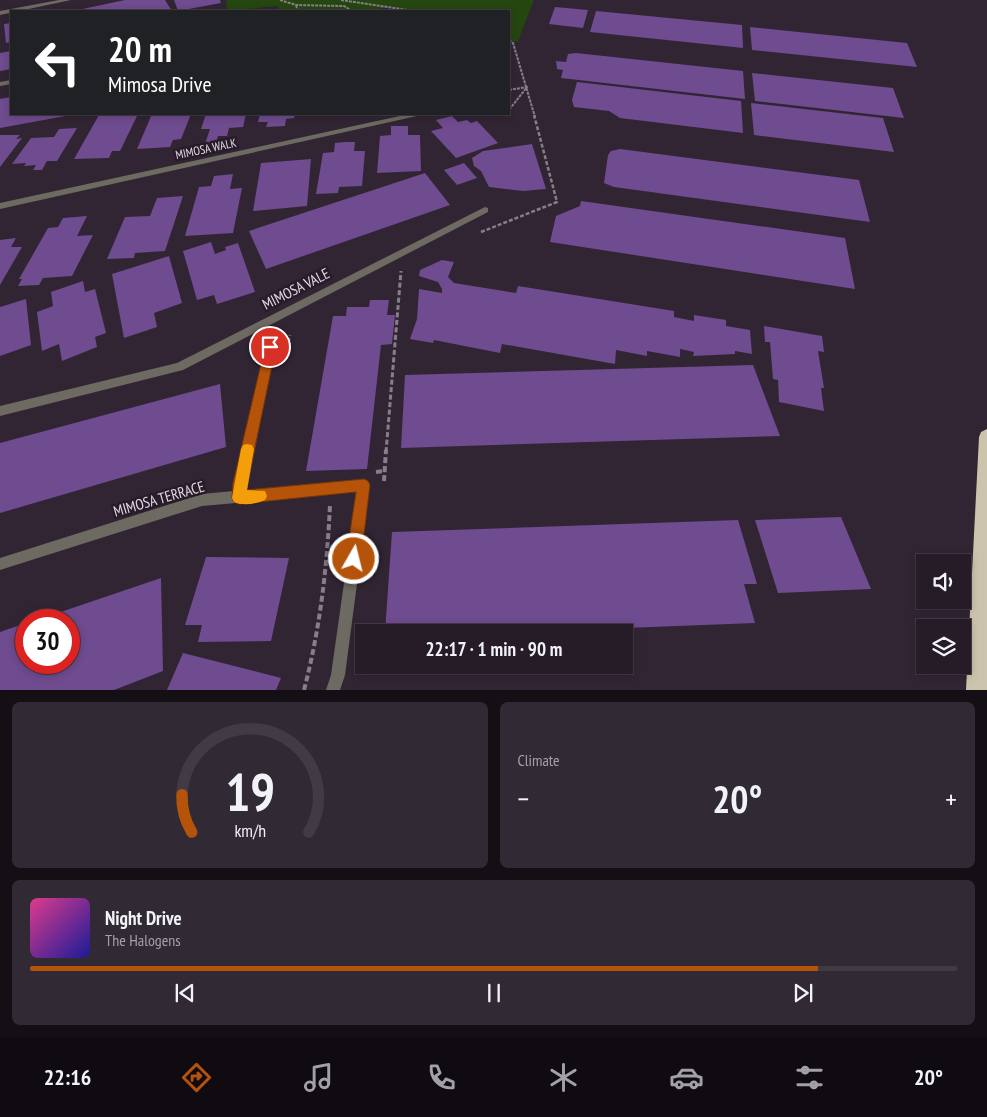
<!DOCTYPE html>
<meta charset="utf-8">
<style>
:root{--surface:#251c27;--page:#312933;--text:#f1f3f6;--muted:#a3a1a7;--line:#423a44;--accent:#b45309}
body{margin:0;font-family:"PT Sans Narrow",sans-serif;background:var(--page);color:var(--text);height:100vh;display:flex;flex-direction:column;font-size:19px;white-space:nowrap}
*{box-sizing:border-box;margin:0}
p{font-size:16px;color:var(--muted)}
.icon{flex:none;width:28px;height:28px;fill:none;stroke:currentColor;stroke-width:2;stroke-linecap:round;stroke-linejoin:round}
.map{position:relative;height:690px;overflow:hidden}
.side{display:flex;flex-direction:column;gap:12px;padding:12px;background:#140f15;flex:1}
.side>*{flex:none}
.hud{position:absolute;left:10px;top:10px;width:500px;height:105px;border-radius:0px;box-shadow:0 2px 8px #0003,0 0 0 1px var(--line);background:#202124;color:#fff;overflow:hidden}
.fabs{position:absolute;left:916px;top:554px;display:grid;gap:10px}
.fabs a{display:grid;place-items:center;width:55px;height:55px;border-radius:0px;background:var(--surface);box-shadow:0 2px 8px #0003,0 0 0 1px var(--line);font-size:25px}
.speed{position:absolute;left:15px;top:609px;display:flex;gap:10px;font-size:25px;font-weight:700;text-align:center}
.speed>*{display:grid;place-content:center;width:65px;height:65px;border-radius:50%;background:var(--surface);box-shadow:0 2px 8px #0003,0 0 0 1px var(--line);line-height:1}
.speed .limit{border:8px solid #d22;background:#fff;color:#111}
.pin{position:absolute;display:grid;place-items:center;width:42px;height:42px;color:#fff;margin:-21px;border:2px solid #fff;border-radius:50%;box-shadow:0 1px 5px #0007}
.me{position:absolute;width:55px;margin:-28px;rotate:8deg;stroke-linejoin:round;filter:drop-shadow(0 0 4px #0008)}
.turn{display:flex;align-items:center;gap:18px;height:105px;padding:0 15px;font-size:22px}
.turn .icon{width:65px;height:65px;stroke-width:2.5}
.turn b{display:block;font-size:35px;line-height:42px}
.big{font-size:38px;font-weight:800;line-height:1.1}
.side .widget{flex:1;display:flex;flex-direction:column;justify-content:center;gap:8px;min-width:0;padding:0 18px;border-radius:8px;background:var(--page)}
.side .dial{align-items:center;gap:0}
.dial svg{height:130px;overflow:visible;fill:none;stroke:var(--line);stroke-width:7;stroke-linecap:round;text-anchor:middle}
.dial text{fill:var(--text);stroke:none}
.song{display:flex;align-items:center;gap:15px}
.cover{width:60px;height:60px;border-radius:8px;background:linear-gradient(135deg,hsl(330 70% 55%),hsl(240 70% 35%))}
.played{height:5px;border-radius:2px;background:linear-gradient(90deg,var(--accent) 85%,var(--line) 85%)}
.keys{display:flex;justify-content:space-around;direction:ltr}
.heat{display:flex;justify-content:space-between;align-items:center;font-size:28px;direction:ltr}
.side .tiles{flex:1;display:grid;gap:12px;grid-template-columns:1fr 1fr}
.widget:last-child{grid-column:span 2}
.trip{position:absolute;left:355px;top:624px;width:278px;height:50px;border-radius:0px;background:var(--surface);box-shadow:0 2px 8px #0003,0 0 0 1px var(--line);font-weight:800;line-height:50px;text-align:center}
.tabs{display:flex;height:80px;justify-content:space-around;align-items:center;background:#0f0b10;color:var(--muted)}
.tabs .icon{width:35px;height:35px}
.tabs .active{color:var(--accent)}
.tabs b{font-size:22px;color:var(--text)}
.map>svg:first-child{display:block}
.green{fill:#24460f}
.building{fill:#6f4b8f}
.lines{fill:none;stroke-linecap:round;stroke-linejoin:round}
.path-far3{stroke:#887e8a;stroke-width:2;stroke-dasharray:3 1;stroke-linecap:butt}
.path-far2{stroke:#887e8a;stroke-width:2.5;stroke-dasharray:4 2;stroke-linecap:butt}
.path-far1{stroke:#887e8a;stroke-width:3;stroke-dasharray:5 2.5;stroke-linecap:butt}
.path{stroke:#887e8a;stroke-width:4;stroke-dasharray:6 3;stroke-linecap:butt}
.street{fill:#6d6a61;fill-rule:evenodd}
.highway{fill:#cbc3ab;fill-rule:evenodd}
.route{fill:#b45309;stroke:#753606}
.slow{fill:#f59e0b}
.labels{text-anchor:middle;stroke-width:5;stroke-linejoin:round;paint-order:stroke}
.far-street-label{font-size:12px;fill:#e1d9e3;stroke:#281b2a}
.street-label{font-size:15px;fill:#e1d9e3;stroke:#281b2a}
</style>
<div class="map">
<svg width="987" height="690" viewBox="0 0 987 690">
<rect width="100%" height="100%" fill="#312534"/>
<path class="green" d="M226,0H534L518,41L514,42L509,39V11H420L391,7L376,9V11H279L277,6L227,11Z"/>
<path class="building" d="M125,0H165L172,11H73Z
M174,0H220L221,3L178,11Z
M555,7L588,10L583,28L549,24Z
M596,11L742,25L743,48L590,32Z
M11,23V42L6,43L4,24Z
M750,27L907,43L917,67L752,50Z
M11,51V69L0,71V53Z
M576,53L743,71L745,99L561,78L563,70L557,69L556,61L566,62L568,54Z
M752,73L893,88L904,118L755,101Z
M577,82L741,101L743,133L620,118L609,111L574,107L572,100Z
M11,97V114L71,115L0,128V99Z
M751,103L883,118L894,152L754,135Z
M122,114H138L120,151H112L109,158L74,159L99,115Z
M152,114H191L181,139L173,140L170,147L137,149Z
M206,114H246L243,127L229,128L227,136H218L215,146L204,147L210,129H201Z
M260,114H295L294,118L286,119L285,126L266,127L268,122H258Z
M452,116L458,122L467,120L471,123L477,121L498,143L456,158L431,131L443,128L436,120Z
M391,126H408V135H420L421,171L377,173L380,136L391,135Z
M77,128L57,161H47L42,170H33L36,165L24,166L26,163L12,164L31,138L54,137L59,129Z
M0,135H20L16,139L22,138L0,167Z
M345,142H355L354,151H365L362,186L339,187L338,193L316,194L323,153L334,152L335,143Z
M532,144L546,189L523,191L489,187L481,171L474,166L472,158L483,151Z
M620,149L859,180L870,222L614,187L604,183L608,155L611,151Z
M311,159L307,206L253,211L261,163Z
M464,163L477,178L457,185L444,170Z
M425,173L450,205L266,269L249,231Z
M233,174L230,189L242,188L233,233L185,236L199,187L211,186L214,176Z
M183,196L165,251L135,253L134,258L107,259L125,217L150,216L157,198Z
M581,201L845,238L855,289L550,242L556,216L580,206Z
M87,216L77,236L93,235L72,276L43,278L39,285L18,286L22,279H19L48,228L58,227L63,218Z
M16,238L11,247H22L0,285V240Z
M211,242L215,254L226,250L225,247L238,243L255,292L217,304L214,295L197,300L183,251Z
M169,256L182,303L154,313L157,327L124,338L112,274Z
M442,260L454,262L448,277L454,283L516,293L518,286L674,311V317L694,321V315L726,320V326L750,330L752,354L735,351V354L693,356L694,352L680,349V357L647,351V356L616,350L615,364L502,344L500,353L434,340L433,343L410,339L417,319L419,289L442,293V289L438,282L419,276L420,270Z
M83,281L85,292L95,289L106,333L95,337L97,347L62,361L59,344L42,351L37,312L53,306L51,292Z
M26,299L31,345L0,356V307Z
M370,300H389L387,315H395L392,344L381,345L367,469L306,471L333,316H346L347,307H369Z
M764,326L822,336L824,352L818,351L824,388H821L824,411L779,402L778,380L773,379L770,342H765Z
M753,365L780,436L401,448L405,375Z
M220,384L226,447L0,513V443Z
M841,517L871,589L778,593L755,520Z
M738,520L757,584H744L755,623L521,632H385L392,532Z
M206,557L289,558L271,641L198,642L202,625H185Z
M161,578L163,671L114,690H0V632L26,623V662H69V620H37Z
M183,653L281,678L276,690H167Z"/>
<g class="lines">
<path class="path-far3" d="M280,0L296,5L344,6L352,11
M341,0L414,11
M296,5L298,11
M509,40L513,43L535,117
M509,90L527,87L509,110"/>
<path class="path-far2" d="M481,232L557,202L534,115"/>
<path class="path-far1" d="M288,343L290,335
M386,452L401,271"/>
<path class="path" d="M376,472L385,471
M384,481L386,450
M304,690C320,629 327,568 330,505"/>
<path class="street" d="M59,0H71L0,15V11Z
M11,80V84L0,86V82Z
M409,114H421L417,116L0,209V203Z
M485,207L488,208V212L183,370L0,416V406L177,363Z
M270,343L274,344L275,347L247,490L364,479L368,481L370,485L345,675L340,690H326L331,675L357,491L243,502L239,504L236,503L202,506L0,570V558L202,494L234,491L265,347L266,344Z"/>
<path class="highway" d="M987,429V690H966L979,437L981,432Z"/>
</g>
<path class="route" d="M270,343L276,347L246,490L364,479L368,481L370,485L361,559L359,564L354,566L349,564L346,559L356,492L239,504L234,502L232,498L233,483L265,347Z"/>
<path class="slow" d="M247,444L252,445L254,449L247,490L265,491L267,496L265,500C256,504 242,506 234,502L232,498L241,449L243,445Z"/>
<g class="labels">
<g class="far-street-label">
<text transform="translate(206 149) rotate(-12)" y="4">MIMOSA WALK</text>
</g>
<g class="street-label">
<text transform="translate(296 289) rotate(-27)" y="5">MIMOSA VALE</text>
<text transform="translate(159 499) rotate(-16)" y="5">MIMOSA TERRACE</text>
</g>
</g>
</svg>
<div class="fabs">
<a><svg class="icon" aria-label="sound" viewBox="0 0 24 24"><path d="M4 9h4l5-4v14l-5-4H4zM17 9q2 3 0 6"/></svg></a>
<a><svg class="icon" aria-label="layers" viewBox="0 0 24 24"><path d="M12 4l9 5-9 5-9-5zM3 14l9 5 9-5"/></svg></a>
</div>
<div class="speed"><div class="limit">30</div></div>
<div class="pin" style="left:270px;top:347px;background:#d93025"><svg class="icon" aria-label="arrive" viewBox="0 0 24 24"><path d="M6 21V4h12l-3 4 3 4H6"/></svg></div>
<svg class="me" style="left:354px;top:559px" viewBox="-20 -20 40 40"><circle r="17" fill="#b45309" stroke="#fff" stroke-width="3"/><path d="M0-11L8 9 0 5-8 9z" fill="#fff"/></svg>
<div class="trip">22:17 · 1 min · 90 m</div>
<div class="hud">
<div class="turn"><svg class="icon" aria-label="left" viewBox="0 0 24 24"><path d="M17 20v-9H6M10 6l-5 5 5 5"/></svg><div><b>20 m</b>Mimosa Drive</div></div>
</div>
</div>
<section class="side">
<div class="tiles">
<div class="widget dial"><svg viewBox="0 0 100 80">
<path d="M14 69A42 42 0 1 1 86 69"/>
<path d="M14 69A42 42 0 0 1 8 46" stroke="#b45309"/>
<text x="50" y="56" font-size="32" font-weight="700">19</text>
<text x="50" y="72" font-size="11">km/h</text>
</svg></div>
<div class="widget"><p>Climate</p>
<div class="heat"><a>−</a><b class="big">20°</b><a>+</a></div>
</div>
<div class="widget">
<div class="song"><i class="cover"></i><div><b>Night Drive</b><p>The Halogens</p></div></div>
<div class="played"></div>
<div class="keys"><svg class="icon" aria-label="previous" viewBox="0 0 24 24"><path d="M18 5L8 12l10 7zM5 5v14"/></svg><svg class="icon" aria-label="pause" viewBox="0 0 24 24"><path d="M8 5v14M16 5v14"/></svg><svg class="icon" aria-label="next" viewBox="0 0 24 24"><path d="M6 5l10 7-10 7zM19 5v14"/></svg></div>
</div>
</div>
</section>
<nav class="tabs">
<b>22:16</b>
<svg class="icon active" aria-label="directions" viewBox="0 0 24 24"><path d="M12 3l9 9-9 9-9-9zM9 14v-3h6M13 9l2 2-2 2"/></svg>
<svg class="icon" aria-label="music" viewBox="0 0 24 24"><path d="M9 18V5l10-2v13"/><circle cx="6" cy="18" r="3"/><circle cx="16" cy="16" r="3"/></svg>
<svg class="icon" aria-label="phone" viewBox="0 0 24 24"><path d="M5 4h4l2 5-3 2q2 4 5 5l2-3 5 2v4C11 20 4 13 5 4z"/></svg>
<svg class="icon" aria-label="climate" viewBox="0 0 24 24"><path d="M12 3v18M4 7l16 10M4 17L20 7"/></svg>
<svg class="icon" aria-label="car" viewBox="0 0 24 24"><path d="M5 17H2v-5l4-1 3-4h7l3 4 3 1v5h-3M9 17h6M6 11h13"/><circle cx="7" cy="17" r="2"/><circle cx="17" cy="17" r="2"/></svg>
<svg class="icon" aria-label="filters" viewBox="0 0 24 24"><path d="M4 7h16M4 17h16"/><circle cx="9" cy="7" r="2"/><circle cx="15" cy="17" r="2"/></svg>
<b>20°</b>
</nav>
